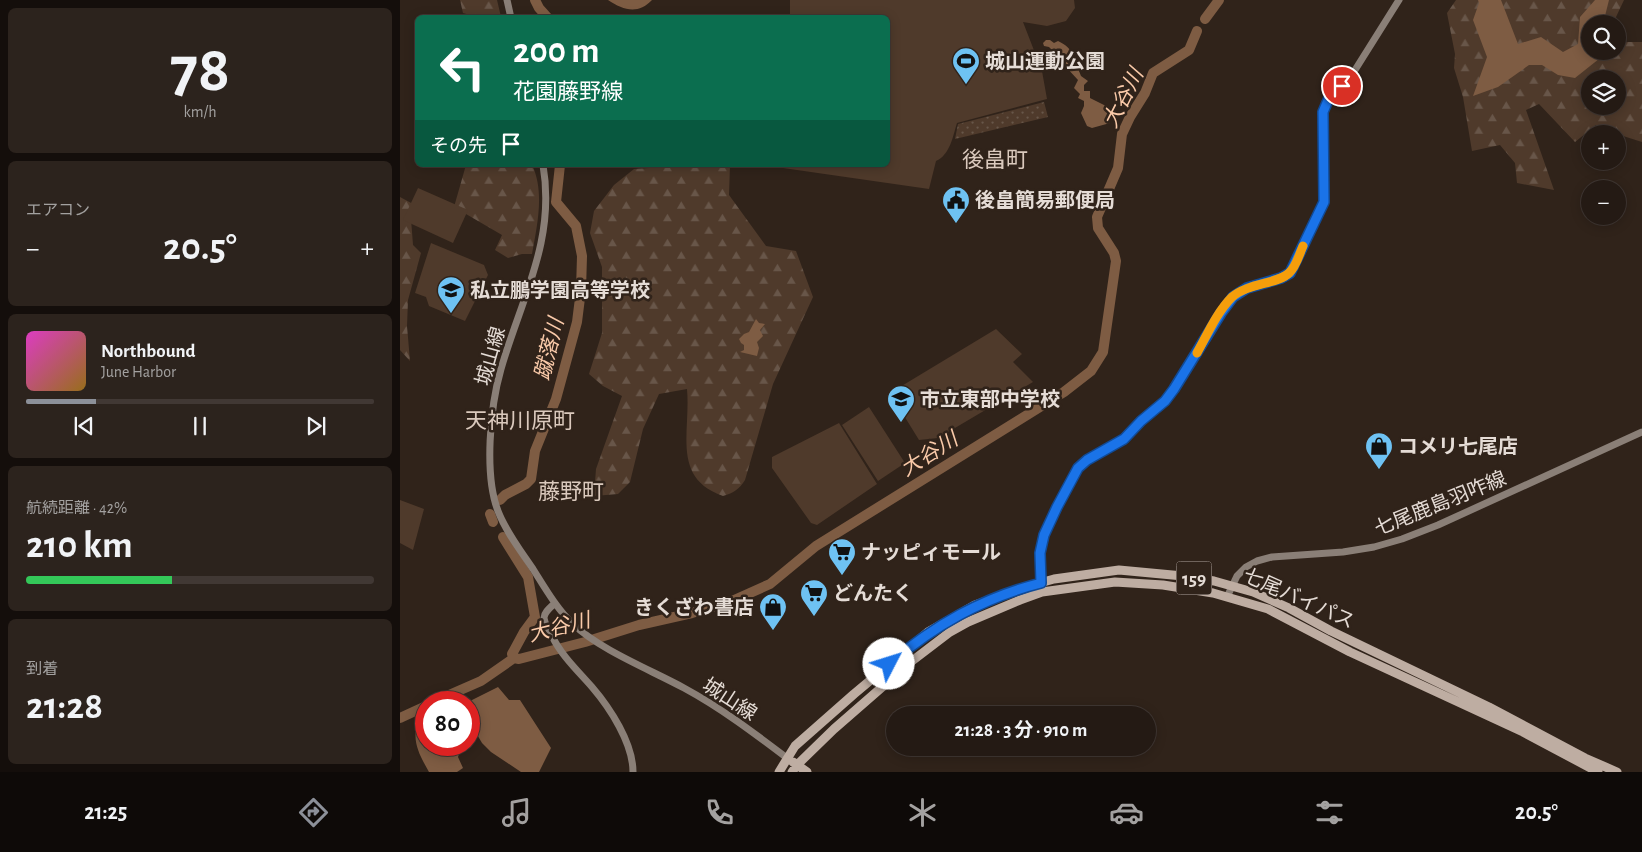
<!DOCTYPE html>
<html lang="ja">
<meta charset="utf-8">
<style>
:root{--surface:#241a14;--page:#2c231d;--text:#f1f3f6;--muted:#a3a1a0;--line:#413834;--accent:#8c9099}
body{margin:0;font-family:"Alegreya Sans","Noto Sans JP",sans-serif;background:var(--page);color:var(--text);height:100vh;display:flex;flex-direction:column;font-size:19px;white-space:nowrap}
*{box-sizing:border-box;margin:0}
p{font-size:16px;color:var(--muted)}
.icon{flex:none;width:28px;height:28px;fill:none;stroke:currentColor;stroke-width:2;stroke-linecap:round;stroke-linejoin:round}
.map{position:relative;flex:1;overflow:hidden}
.drawer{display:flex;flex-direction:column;gap:8px;padding:8px;background:#140e0b;width:400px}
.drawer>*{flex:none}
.hud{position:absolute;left:15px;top:15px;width:475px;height:152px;border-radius:8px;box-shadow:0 2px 12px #0003,0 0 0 1px var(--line);background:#0b6e4f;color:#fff;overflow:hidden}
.tools{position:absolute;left:1181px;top:15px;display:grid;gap:10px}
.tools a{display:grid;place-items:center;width:45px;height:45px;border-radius:50%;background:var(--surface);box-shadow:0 2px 12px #0003,0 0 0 1px var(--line);font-size:25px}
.speed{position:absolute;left:15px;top:691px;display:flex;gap:10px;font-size:25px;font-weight:700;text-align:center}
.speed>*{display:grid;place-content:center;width:65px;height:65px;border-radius:50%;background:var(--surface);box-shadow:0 2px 12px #0003,0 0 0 1px var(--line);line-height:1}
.speed .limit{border:8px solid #d22;background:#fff;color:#111}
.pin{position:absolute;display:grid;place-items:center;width:42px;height:42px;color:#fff;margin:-21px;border:2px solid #fff;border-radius:50%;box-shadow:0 1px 5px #0007}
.me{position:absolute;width:55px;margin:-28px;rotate:50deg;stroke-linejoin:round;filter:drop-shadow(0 0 4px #0008)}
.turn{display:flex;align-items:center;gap:18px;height:105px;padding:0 15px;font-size:22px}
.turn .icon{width:65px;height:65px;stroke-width:2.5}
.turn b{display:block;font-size:35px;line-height:42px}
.then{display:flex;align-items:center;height:48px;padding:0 15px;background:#0003;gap:10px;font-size:19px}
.big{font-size:38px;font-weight:700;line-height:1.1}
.drawer .tile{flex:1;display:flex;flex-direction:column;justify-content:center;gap:8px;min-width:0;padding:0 18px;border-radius:8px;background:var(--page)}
.drawer .dial{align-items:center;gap:0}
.dial b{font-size:65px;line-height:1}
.song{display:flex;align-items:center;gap:15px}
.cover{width:60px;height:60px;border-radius:8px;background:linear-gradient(135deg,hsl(310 70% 55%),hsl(40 70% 35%))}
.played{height:5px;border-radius:2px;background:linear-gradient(90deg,var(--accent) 20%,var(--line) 20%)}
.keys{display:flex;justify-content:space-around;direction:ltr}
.heat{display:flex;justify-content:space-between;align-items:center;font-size:28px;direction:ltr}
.charge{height:8px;border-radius:4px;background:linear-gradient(90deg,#34c759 42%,var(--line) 0)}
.trip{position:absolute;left:486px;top:706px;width:270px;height:50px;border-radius:25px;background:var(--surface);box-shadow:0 2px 12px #0003,0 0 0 1px var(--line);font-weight:700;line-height:50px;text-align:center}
.tabs{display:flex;height:80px;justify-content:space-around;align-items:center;background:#0e0a08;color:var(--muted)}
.tabs .icon{width:35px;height:35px}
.tabs .selected{color:var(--accent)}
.tabs b{font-size:22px;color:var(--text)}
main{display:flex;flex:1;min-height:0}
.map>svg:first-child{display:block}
.forest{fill:url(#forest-firs);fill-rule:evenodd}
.park{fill:url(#park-dots)}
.pitch{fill:#4f3a2b}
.water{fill:#7e5c43}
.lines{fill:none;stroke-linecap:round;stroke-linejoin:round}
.river{stroke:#7e5c43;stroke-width:10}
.secondary{stroke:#8a7f77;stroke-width:7}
.highway{stroke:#beada2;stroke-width:9}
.route-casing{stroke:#114b97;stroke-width:12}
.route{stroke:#1a73e8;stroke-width:9}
.slow{stroke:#f59e0b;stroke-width:9}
.labels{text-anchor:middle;stroke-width:5;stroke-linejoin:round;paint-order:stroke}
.shield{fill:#30231a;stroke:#afa49e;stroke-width:1}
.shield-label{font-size:19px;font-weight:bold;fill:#e5dcd6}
.poi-label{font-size:20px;font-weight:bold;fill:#e5dcd6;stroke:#30231a;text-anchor:start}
.street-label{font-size:20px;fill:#e5dcd6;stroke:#30231a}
.water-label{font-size:21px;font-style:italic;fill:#facaa9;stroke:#30231a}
.quarter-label{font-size:22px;fill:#dac9bd;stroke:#30231a}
</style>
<main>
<section class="drawer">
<div class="tile dial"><b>78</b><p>km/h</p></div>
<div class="tile"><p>エアコン</p>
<div class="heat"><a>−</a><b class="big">20.5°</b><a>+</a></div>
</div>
<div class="tile">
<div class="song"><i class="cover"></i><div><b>Northbound</b><p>June Harbor</p></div></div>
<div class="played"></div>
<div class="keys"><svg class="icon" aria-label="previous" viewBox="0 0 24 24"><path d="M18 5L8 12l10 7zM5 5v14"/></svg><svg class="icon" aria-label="pause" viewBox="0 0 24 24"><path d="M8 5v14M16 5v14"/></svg><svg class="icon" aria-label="next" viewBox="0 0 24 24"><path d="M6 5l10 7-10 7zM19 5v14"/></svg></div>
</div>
<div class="tile"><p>航続距離 · 42%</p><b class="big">210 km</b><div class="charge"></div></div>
<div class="tile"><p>到着</p><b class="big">21:28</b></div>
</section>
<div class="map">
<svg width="1242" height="772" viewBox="0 0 1242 772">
<defs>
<pattern id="forest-firs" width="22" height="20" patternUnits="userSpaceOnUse" patternTransform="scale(1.25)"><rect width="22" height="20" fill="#4f3a2b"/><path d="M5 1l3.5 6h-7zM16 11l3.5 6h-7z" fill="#685649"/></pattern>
<pattern id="park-dots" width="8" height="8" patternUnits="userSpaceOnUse" patternTransform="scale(1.25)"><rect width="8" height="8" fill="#4f3a2b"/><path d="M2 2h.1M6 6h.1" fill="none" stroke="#685649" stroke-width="1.8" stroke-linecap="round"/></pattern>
</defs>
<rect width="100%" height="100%" fill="#30231a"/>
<path class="forest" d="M60,0H97L101,17H77L63,13Z
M1056,0H1224L1216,17L1222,42H1242V142L1220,135L1218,137V134H1203L1196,125L1175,142L1139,104L1126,110L1154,190L1117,183L1115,163L1100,145L1072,151L1063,97L1054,68L1055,54L1047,13ZM1190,24H1218V51H1190ZM1190,79H1218V106H1190Z
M66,165H132C145,192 137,226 132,254H122L108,258L95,250L102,235L54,207Z
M269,165H330L329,195L366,246L396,251L413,297L373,384L345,480C339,489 334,493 323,496C271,478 291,432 287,389L259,394L243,429L230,482L218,494L194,496L196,469L222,396L203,386L189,374L202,333V267L190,233L194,211L214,185L234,169L264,167Z
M0,197L13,204L11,219L13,245L21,253L8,300L7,326L10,361L0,350Z"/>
<path class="park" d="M644,102L648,117L555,139L558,124Z"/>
<path class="pitch" d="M390,0H674L675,8L666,21L647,26L623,22L642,71L647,99L557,123C553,136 550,155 536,161L529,189L383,168L382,165H488V18L390,17Z
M18,188L68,210L53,243L3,220Z
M31,243L84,265L88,275L65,321L29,306L26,297L15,293Z
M596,329L622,354L613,362L633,382L538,438L519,440L490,393Z
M469,407L505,463L478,481L442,425Z
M439,423L477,484L417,525L411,523L372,468V457Z
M0,500L24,509L13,550L0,543Z"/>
<path class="water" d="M208,0H252C238,15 223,10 208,0Z
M1078,0H1101L1118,44L1141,37L1163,52L1178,44L1180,17L1195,0H1209L1203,24H1190V51H1209L1175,78L1158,75L1142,65H1129L1098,87L1073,96L1087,57L1073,20L1079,3Z
M646,40H650L654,43L658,41C666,45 671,48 672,57L676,58L681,67L679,71L681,76L688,81L684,85V91H690V98L714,110L708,120L710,123L692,128L687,126L681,113L684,106V101L678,98L680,94L674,88L678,80L666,67L663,69L662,61L653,55V51L649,47L644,46L643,43Z
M356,319L359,323L365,324L360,330L363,336L357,342L359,348L357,356L340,352L344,350V345L341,343L339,339L344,334L349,332Z
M98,687L109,700H120L151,748L139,772H121L91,752L82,743L69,721L68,702Z
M26,718V745H62L58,757L63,768L57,772H29C20,756 10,739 19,721Z"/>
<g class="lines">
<path class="river" d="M135,0L139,8L148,18
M805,19L819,0
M100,500L105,495L126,484L131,479L135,451L156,399L177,322L181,290L182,256L176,226L156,202L160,165
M90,514L93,522
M103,537L128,577L135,617L124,632L112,654L114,658
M33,702L81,681L114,658L119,659L185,642L239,625L292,613L332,601L370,584L416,546L664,392L691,371L703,352L716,261L714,253L698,228L697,217L718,168L722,134L730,117L745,93L753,73L789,50L797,31
M0,718L26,706"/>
<path class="secondary" d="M107,0L111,18
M143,165C156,241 121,299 101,369C90,407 84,475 98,511C106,532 121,551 133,569C145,588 157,609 173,624C200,650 251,670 284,688C321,708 354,733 387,758
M642,592L640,553L644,535L657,507L678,468L687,460L724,439L741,421L765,401L774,389L821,313L833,297L847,288L886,276L894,268L924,202L922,120L925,106L929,98L950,78L999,0
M827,597L837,576L846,567L857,561L872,557L943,552L974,547L1002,539L1038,525L1242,432
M155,603C151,607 144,612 144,618C145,624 149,631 152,636C161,655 178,671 192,687C210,708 233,743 233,772"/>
<path class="highway" d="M393,762L407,772
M379,772L395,746L454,694L528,632L556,616L575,605L622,588L654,579L719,570L783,576L814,581L853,592L889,608L931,631L1089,707L1185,758L1217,772
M392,772L397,765L434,729L512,661L550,632L568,622L620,600L642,592L715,582L763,585L813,593L868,609L950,652L1123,732L1198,772"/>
</g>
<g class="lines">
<g class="route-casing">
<path id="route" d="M489,664C535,625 582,598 641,583L640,553L644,535L657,507L678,468L687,460L724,439L741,421L765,401L774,389L821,313L833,297L847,288L881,278L890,273L924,202L923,112L929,98L942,86"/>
</g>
<use href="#route" class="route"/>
<path class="slow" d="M797,353C807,335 817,312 832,297C848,283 878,284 889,273C896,267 899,255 903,246"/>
</g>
<defs>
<g id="stadium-pin" transform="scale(1.4375)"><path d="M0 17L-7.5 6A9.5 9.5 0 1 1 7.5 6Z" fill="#6ec2f3" stroke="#30231a"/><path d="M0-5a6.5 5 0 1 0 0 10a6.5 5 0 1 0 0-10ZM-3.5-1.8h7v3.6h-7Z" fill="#111"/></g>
<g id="civic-pin" transform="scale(1.4375)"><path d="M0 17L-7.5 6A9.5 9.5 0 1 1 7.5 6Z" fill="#6ec2f3" stroke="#30231a"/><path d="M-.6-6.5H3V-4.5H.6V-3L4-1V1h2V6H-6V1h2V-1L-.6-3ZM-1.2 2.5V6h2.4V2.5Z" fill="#111"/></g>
<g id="school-pin" transform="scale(1.4375)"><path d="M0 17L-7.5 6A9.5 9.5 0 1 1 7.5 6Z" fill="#6ec2f3" stroke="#30231a"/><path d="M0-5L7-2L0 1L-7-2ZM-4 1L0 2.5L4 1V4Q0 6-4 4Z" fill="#111"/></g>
<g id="shop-pin" transform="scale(1.4375)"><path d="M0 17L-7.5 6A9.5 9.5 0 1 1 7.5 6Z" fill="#6ec2f3" stroke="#30231a"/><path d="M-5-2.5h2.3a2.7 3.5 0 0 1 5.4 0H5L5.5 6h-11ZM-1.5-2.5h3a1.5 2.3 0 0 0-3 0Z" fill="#111"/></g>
<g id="supermarket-pin" transform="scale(1.4375)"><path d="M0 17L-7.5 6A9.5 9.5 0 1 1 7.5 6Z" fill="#6ec2f3" stroke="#30231a"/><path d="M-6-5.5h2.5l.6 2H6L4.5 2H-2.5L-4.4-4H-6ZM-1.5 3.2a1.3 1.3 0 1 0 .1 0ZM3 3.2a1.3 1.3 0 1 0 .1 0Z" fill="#111"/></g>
</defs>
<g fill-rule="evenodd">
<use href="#stadium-pin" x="566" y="61"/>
<use href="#civic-pin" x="556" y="200"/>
<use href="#school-pin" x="51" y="290"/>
<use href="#school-pin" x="501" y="399"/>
<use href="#shop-pin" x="979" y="446"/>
<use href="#supermarket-pin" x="442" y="552"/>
<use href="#supermarket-pin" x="414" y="593"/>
<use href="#shop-pin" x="373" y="607"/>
</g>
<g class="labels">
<rect class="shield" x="776.5" y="561.5" width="35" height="33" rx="4"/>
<g class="shield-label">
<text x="794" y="585">159</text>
</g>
<g class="poi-label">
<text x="585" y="68">城山運動公園</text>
<text x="575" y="207">後畠簡易郵便局</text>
<text x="70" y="297">私立鵬学園高等学校</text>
<text x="520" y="406">市立東部中学校</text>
<text x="998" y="453">コメリ七尾店</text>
<text x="461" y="559">ナッピィモール</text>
<text x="433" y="600">どんたく</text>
<text x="354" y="614" text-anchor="end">きくざわ書店</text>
</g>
<g class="street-label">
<text transform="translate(90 356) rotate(-74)" y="7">城山線</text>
<text transform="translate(1040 503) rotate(-22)" y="7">七尾鹿島羽咋線</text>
<text transform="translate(899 598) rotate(24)" y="7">七尾バイパス</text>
<text transform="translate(330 699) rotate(33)" y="7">城山線</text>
</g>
<g class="water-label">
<text transform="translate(723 98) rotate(-63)" y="7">大谷川</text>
<text transform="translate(149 349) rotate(-76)" y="7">蹴落川</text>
<text transform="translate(529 454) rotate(-32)" y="7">大谷川</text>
<text transform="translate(159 627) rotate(-14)" y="7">大谷川</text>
</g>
<g class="quarter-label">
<text x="595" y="167">後畠町</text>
<text x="120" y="428">天神川原町</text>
<text x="171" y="499">藤野町</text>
</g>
</g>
</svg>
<div class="tools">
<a><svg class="icon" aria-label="search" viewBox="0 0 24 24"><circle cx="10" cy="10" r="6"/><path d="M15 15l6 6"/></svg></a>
<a><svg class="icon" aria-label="layers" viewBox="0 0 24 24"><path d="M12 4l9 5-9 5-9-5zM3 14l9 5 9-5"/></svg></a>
<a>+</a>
<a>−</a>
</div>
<div class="speed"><div class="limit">80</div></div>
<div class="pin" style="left:942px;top:86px;background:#d93025"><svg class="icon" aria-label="arrive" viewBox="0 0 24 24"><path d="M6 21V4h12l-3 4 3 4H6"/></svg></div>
<svg class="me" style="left:489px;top:664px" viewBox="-20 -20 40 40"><circle r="19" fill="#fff"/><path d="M0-13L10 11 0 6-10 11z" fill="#1a73e8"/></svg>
<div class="trip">21:28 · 3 分 · 910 m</div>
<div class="hud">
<div class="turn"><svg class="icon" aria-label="left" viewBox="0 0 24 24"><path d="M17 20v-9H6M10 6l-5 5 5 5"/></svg><div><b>200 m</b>花園藤野線</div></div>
<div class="then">その先<svg class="icon" aria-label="arrive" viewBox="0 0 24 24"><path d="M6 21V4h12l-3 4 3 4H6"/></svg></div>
</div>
</div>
</main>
<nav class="tabs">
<b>21:25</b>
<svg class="icon selected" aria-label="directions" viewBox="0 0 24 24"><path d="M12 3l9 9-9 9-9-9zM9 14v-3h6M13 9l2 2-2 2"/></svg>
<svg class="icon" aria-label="music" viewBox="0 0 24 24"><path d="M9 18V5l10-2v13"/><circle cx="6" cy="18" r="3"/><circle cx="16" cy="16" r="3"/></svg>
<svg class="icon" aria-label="phone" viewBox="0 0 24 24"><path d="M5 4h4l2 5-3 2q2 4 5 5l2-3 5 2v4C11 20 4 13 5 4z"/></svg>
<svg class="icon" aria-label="climate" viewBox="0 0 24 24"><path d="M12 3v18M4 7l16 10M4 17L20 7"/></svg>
<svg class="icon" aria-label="car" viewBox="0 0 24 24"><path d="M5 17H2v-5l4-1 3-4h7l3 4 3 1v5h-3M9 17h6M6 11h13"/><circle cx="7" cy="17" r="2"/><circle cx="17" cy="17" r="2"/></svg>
<svg class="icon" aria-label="filters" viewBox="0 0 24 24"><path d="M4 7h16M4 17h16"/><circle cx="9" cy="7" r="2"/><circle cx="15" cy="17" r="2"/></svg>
<b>20.5°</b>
</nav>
